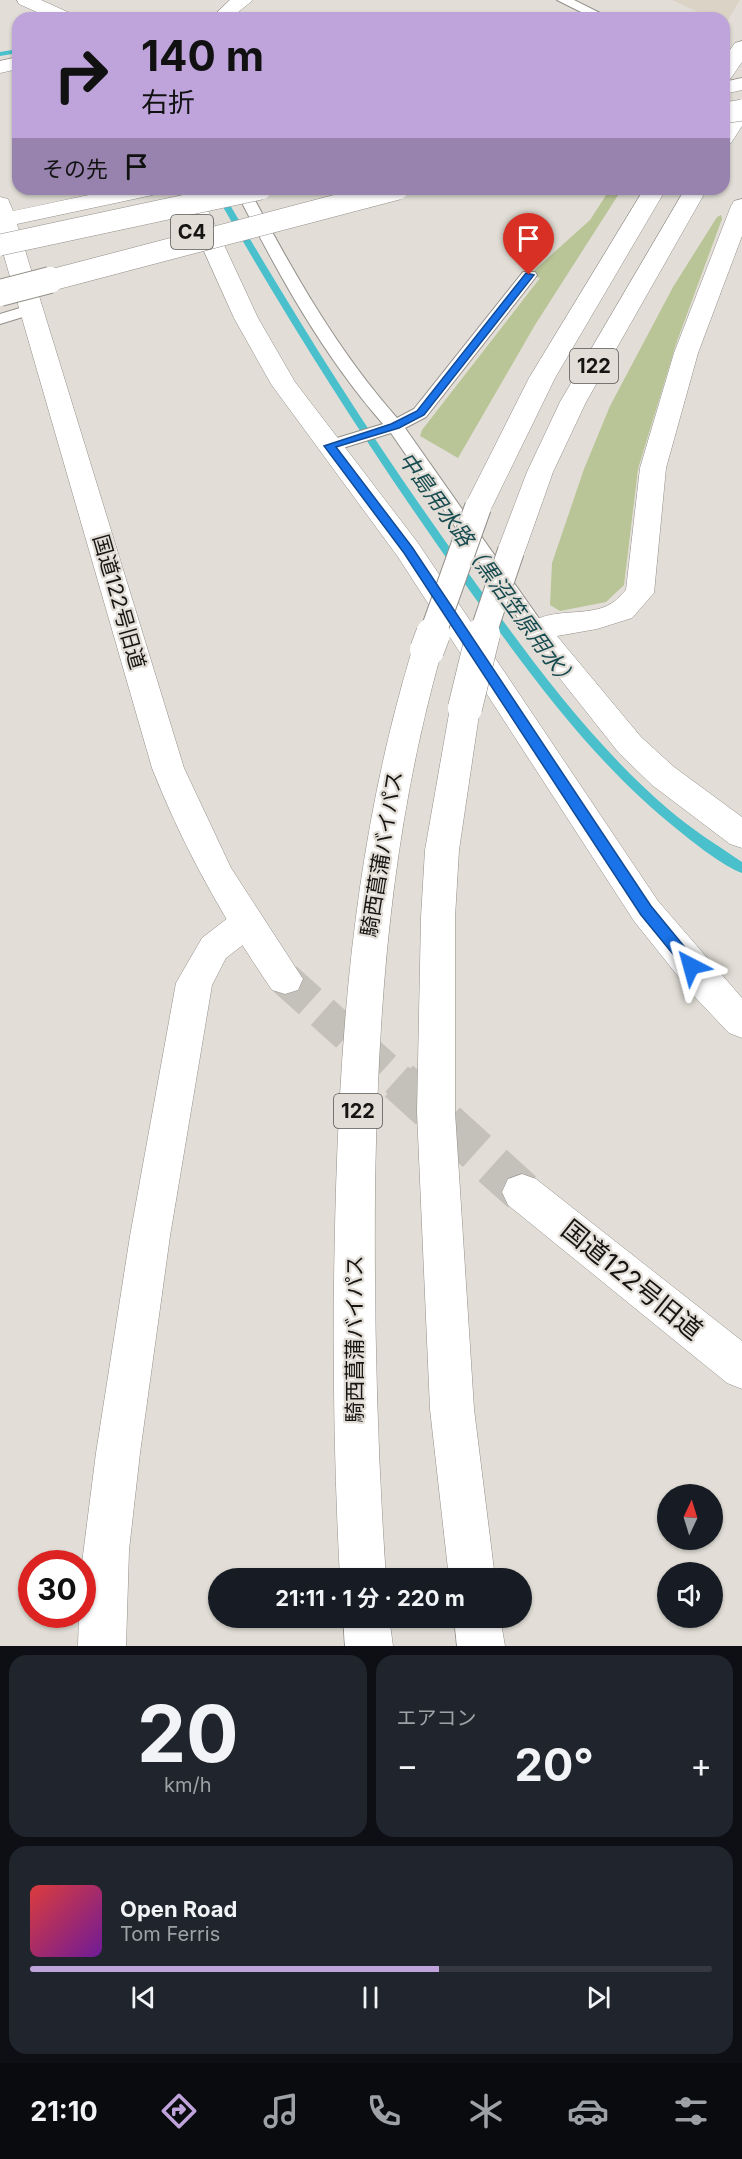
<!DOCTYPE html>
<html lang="ja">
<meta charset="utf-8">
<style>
:root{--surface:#171b24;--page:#20242c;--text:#f1f3f6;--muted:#9ea1a6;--line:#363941;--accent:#bea4db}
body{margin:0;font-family:Inter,"Noto Sans JP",sans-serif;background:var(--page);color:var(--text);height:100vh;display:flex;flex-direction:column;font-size:22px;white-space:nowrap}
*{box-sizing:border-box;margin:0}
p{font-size:20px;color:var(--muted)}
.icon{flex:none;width:33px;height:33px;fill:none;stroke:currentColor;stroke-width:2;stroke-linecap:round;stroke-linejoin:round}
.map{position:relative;height:1646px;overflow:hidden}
.drawer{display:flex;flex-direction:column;gap:9px;padding:9px;background:#0d0f14;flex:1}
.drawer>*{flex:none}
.top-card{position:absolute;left:12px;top:12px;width:718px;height:183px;border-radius:18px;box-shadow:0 2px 4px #0004;background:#bea4db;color:#111;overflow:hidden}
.needle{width:39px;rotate:4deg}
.fabs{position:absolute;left:657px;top:1484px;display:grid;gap:12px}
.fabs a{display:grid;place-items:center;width:66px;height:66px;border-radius:50%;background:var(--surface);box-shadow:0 2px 4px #0004;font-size:30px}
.speed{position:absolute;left:18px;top:1550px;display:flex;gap:12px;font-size:30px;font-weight:700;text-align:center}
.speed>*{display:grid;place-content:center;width:78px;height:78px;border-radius:50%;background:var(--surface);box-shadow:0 2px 4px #0004;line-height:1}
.speed .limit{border:9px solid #d22;background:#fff;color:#111}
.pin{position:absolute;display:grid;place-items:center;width:51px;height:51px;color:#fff;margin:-62px -26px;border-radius:50% 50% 50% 0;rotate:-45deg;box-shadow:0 0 6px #0007}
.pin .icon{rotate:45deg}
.me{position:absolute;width:66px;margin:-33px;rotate:321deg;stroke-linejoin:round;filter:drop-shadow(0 0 4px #0008)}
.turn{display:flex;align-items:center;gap:21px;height:126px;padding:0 30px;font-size:27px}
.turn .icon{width:78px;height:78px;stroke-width:2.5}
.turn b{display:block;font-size:42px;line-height:51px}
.then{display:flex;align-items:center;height:57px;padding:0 30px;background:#0003;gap:12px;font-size:22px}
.big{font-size:45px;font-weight:700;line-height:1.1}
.drawer .card{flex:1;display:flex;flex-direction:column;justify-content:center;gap:9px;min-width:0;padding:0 21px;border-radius:18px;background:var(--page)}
.drawer .dial{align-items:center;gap:0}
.dial b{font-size:78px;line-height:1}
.song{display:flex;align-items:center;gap:18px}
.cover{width:72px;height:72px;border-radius:9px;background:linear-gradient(135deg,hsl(0 70% 55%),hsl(280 70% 35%))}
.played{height:6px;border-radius:3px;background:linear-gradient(90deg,var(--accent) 60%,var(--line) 60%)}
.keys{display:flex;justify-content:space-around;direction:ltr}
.heat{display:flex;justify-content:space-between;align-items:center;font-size:33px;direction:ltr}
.drawer .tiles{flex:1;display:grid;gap:9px;grid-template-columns:1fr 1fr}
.card:last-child{grid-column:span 2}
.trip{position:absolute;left:208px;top:1568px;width:324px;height:60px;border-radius:30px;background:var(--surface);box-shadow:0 2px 4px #0004;font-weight:700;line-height:60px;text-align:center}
.tabs{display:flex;height:96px;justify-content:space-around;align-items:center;background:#090b0e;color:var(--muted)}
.tabs .icon{width:42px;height:42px}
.tabs .on{color:var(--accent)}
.tabs b{font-size:27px;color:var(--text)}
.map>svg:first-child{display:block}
.built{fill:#dbd3c6}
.green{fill:#b9c597}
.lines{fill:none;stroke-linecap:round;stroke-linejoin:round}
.stream{fill:#49c0cb;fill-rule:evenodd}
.tertiary-tunnel-far1{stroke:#c4c0ba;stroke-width:34;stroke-dasharray:34 16;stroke-linecap:butt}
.tertiary-tunnel{stroke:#c4c0ba;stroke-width:42;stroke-dasharray:42 21;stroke-linecap:butt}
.service-casing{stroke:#938f8a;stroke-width:2}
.minor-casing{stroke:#938f8a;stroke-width:1}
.tertiary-casing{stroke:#938f8a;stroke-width:1}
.trunk-casing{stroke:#938f8a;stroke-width:1}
.motorway-casing{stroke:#938f8a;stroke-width:1}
.service{fill:#fff;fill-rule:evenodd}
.minor{fill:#fff;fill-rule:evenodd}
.tertiary{fill:#fff;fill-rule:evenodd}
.trunk{fill:#fff;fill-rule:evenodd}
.motorway{fill:#fff;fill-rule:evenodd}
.trunk-bridge-far1-casing{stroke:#938f8a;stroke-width:28;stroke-linecap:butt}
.trunk-bridge-casing{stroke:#938f8a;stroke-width:35;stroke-linecap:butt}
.motorway-bridge-far1-casing{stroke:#938f8a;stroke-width:22;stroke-linecap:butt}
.motorway-bridge-casing{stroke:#938f8a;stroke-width:28;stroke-linecap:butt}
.trunk-bridge-far1{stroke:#fff;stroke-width:26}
.trunk-bridge{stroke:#fff;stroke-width:34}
.motorway-bridge-far1{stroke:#fff;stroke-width:21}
.motorway-bridge{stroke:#fff;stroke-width:26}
.route{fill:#1a73e8;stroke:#114b97;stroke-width:1.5}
.labels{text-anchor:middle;stroke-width:4.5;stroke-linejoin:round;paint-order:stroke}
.shield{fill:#e2ded7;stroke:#54514e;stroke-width:1.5}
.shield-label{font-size:20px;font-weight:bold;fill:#171513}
.street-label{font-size:21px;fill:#171513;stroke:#e2ded7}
.water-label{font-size:22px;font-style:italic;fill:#174b50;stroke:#e2ded7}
.near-street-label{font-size:26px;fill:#171513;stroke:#e2ded7}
</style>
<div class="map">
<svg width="742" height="1646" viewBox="0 0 742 1646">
<rect width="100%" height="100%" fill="#e2ded7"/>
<path class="built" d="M672,0H740L725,25L724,18H711Z"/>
<path class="green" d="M610,189H622L535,325L458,458L420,436L422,430L540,278L529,275L590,220Z
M721,215L722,219L676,344L638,469L624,585L606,602L560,611L550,605L552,563L584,469L610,406L673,287L717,217Z"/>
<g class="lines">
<path class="stream" d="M18,49V53L0,56V52Z
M216,191L223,193C299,324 380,452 469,574C529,657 590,742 668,809C691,829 717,845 742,862V873C723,866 694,843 678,830C595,764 531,676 470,591C378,463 293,330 215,193Z"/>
<path class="tertiary-tunnel-far1" d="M285,979L401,1083"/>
<path class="tertiary-tunnel" d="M399,1081L522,1192"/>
<g class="service-casing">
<path id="service" d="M557,0H574L610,18H593Z
M235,189H249C292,270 336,349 397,418L414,409L523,272H535L537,275L535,278L426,417L405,428L545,627L548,632L545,637H531L391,433L330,452L324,450L321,446L324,442L383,424C321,353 277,272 235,189Z
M33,304L39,306L41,309L39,312L0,324V314Z"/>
</g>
<g class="minor-casing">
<path id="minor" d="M17,0H41L72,14L74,18H50L19,4Z
M230,0H253L231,18H211Z
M18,57V69L0,73V61Z
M176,189H198L258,318L295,382L418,543L658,901L742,998V1038L729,1033L693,995L634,921L398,557L271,384L234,318Z
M742,199V236L698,353L666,468L654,593L632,618L597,629L557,636L641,737L674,767L742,817V848L730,844L652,785L619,753L523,632C540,603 587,620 612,603C617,600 622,594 626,590L640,468L674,353L731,206L734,201Z
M245,910L257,914L262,924L257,934L226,958L212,985L170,1236L140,1453L129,1550L126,1646H78L79,1614H82V1563L96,1453L130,1236L176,983L202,938L233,914Z"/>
</g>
<g class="tertiary-casing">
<path id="tertiary" d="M117,189H159L156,194L148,196L17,224L184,768L231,868L303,979L298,990L285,994L272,990C224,920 183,847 152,768L0,242V197L8,199L13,211Z
M522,1174L536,1179L742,1341V1389L727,1383L508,1205L502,1192L508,1179Z"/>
</g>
<g class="trunk-casing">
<path id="trunk" d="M742,41V62L731,78L724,80V58L735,43Z
M742,102V126L731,143L724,145V120L735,104Z
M644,189H666L555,378L492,507L488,513L478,516L468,513L464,507L529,378Z
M685,189H707L586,402L553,472L525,551L521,558L511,560L501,558L497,551L527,472L560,402Z
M427,639L438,643L442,650C391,830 378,1002 375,1189C374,1319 377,1448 386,1578H340C333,1448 332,1318 336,1188C342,1002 358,829 412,650L416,643Z
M465,697L476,700L480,708L459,850L455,917V1112L474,1409L495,1578H449L430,1409L417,1112L421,917L425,850L450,708L454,700Z
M343,1617H389L393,1646H345Z
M454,1617H500L505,1646H457Z"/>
</g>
<g class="motorway-casing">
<path id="motorway" d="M742,78V90L724,94V82Z"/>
</g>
<use href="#service" class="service"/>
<use href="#minor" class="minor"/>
<use href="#tertiary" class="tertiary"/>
<use href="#trunk" class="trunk"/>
<use href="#motorway" class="motorway"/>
<g class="trunk-bridge-far1-casing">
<path id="trunk-bridge-far1" d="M432,636L478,507
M482,636L511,551"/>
</g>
<g class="trunk-bridge-casing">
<path id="trunk-bridge" d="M427,650L433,634
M465,708L483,634"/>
</g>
<g class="motorway-bridge-far1-casing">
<path id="motorway-bridge-far1" d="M724,113L742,110
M0,245L261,189
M44,282L398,189"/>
</g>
<g class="motorway-bridge-casing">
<path id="motorway-bridge" d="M0,293L50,280"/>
</g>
<use href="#trunk-bridge-far1" class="trunk-bridge-far1"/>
<use href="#trunk-bridge" class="trunk-bridge"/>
<use href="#motorway-bridge-far1" class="motorway-bridge-far1"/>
<use href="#motorway-bridge" class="motorway-bridge"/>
</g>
<path class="route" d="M526,273L534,275L424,415L399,428L336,447L412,547L651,906L696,961L698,966L696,970H686L641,915L404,553L324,446L391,424L417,411Z"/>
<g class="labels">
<g class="shield">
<rect x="171" y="215" width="42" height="34" rx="4.5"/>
<rect x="570" y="349" width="48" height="34" rx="4.5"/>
<rect x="334" y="1094" width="48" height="34" rx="4.5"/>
</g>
<g class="shield-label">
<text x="192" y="239">C4</text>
<text x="594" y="373">122</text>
<text x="358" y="1118">122</text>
</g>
<g class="street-label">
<text transform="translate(119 602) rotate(74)" y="7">国道122号旧道</text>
<text transform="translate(382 854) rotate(-81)" y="7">騎西菖蒲バイパス</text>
<text transform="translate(355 1339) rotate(-90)" y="7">騎西菖蒲バイパス</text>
</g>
<g class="water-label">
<text transform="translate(488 570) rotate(54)" y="8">中島用水路（黒沼笠原用水）</text>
</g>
<g class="near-street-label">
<text transform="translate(632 1280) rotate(39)" y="9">国道122号旧道</text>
</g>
</g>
</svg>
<div class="fabs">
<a><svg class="needle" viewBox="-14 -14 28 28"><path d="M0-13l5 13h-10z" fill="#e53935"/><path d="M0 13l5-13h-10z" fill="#9ea1a6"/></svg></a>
<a><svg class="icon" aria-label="sound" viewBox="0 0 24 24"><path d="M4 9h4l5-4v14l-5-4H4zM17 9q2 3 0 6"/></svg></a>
</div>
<div class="speed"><div class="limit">30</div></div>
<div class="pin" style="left:529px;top:275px;background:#d93025"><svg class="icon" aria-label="arrive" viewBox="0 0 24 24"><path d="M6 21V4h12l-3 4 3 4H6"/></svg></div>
<svg class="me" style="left:691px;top:966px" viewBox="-20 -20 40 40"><path d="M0-17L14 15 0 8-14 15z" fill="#1a73e8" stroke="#fff" stroke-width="4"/></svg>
<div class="trip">21:11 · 1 分 · 220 m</div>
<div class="top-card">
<div class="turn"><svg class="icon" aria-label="right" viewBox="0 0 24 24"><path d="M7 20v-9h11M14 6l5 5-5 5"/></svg><div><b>140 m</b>右折</div></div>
<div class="then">その先<svg class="icon" aria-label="arrive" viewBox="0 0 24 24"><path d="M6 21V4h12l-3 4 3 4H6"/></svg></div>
</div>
</div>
<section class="drawer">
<div class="tiles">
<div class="card dial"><b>20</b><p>km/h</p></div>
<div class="card"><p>エアコン</p>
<div class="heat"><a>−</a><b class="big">20°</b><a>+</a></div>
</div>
<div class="card">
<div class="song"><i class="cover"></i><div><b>Open Road</b><p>Tom Ferris</p></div></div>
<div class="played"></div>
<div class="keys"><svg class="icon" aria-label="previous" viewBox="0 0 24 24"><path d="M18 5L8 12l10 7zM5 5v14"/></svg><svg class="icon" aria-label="pause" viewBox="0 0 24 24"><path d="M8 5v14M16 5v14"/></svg><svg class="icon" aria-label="next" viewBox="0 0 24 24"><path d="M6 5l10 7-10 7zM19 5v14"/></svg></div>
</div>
</div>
</section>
<nav class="tabs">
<b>21:10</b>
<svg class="icon on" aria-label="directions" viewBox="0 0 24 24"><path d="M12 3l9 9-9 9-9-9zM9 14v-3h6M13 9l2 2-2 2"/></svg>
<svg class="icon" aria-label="music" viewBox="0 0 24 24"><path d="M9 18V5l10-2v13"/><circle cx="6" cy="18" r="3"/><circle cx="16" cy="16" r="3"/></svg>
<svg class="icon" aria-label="phone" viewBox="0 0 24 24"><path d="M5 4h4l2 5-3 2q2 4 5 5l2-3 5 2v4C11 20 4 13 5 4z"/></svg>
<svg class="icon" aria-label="climate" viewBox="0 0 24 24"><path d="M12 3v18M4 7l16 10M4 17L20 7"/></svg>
<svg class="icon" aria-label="car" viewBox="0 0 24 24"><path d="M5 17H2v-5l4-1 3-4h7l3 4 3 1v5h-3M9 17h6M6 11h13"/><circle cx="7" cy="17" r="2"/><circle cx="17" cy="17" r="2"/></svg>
<svg class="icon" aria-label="filters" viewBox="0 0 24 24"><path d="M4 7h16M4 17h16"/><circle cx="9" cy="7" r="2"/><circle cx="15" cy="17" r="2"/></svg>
</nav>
